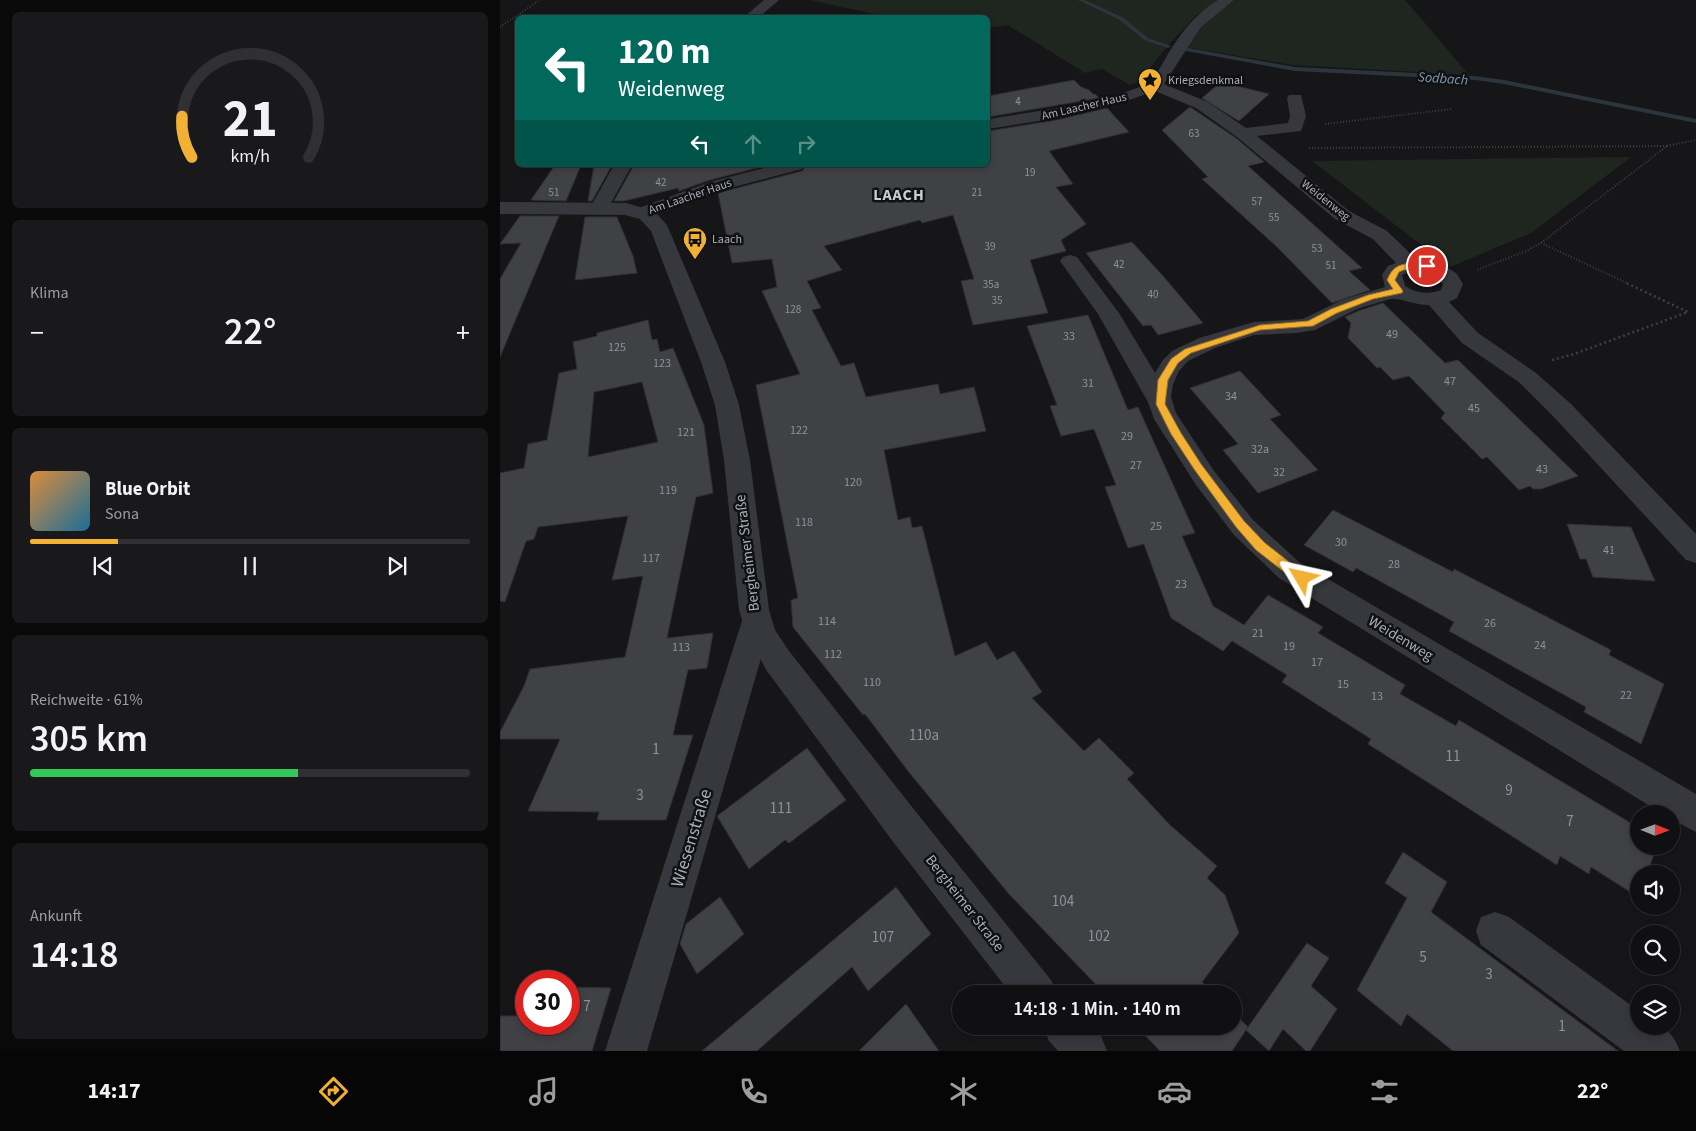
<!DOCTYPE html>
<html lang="de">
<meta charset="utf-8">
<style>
:root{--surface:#101012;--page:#19191b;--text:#f1f3f6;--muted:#9c9d9f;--line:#303032;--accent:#f2b134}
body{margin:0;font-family:"Source Sans 3",sans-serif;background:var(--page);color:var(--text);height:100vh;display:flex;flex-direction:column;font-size:19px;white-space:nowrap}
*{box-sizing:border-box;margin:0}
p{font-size:16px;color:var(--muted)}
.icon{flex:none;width:28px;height:28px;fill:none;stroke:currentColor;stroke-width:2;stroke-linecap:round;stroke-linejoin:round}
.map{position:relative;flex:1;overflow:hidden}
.sheet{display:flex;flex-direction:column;gap:12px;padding:12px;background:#09090a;width:500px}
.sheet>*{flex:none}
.hud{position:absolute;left:15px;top:15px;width:475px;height:152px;border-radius:8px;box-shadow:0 2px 8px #0003,0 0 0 1px var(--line);background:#00695c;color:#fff;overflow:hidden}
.needle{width:32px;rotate:91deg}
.tools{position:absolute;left:1130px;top:805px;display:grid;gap:10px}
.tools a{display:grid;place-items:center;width:50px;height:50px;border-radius:50%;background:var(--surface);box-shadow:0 2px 8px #0003,0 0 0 1px var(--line);font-size:25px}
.speed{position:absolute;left:15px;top:970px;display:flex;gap:10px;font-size:25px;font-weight:700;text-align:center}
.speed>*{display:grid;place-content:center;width:65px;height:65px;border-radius:50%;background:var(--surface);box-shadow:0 2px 8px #0003,0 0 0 1px var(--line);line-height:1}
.speed .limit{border:8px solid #d22;background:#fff;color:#111}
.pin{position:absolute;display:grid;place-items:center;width:42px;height:42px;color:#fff;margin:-21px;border:2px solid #fff;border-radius:50%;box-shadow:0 1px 5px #0007}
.me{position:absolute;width:55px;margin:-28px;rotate:306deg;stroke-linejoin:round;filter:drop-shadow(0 0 4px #0008)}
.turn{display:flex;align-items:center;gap:18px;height:105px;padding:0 20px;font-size:22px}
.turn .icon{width:65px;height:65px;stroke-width:2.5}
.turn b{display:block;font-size:35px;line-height:42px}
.lanes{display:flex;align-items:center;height:48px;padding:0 20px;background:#0003;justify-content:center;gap:25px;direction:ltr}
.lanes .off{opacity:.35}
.big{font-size:38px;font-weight:600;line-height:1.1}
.sheet .tile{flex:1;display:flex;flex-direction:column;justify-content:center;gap:8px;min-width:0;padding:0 18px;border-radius:8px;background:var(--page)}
.sheet .dial{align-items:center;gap:0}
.dial svg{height:130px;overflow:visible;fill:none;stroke:var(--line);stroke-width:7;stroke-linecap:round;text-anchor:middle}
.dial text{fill:var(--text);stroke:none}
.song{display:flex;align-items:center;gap:15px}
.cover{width:60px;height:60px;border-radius:8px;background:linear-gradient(135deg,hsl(30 70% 55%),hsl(200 70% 35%))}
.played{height:5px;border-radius:2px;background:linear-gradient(90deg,var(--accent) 20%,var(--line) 20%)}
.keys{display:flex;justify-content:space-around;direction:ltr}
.heat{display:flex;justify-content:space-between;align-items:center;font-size:28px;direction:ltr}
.charge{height:8px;border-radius:4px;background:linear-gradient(90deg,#34c759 61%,var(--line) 0)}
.trip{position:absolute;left:452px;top:985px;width:290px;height:50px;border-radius:25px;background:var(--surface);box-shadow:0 2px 8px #0003,0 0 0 1px var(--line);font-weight:600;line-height:50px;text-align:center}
.dock{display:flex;height:80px;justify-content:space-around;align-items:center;background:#060607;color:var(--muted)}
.dock .icon{width:35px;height:35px}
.dock .active{color:var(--accent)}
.dock b{font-size:22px;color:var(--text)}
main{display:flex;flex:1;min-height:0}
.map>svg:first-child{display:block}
.green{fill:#1e261f}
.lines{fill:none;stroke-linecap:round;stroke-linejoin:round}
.stream{fill:#2c353c;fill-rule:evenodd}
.building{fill:#404145;stroke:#303034;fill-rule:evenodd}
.path-far1{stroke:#3d3f44;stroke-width:2;stroke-dasharray:1 2;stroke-linecap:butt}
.path{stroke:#3d3f44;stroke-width:2.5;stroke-dasharray:2 3;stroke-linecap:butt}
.minor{fill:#37383d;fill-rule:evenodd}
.tertiary{fill:#37383d;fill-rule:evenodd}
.route{fill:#f2b134;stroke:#9d7322}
.labels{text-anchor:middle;stroke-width:5;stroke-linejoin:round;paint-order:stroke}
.far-number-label{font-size:11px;fill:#8e929b}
.far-poi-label{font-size:12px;fill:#a8adb8;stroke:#111113;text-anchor:start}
.far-street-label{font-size:12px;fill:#a8adb8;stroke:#111113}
.number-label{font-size:12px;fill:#8e929b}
.far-water-label{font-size:14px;font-style:italic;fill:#7f9bb3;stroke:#111113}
.street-label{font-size:15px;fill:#a8adb8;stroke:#111113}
.near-number-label{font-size:15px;fill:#8e929b}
.far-district-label{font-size:16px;font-weight:bold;letter-spacing:1px;fill:#c9ccd4;stroke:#111113}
.near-street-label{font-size:18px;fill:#a8adb8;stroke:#111113}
</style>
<main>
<section class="sheet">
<div class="tile dial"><svg viewBox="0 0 100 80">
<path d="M14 69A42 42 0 1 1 86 69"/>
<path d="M14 69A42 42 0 0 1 8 44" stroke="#f2b134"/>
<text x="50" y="56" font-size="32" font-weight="700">21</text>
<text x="50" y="72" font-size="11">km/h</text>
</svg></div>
<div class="tile"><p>Klima</p>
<div class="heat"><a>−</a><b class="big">22°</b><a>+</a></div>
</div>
<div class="tile">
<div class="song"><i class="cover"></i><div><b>Blue Orbit</b><p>Sona</p></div></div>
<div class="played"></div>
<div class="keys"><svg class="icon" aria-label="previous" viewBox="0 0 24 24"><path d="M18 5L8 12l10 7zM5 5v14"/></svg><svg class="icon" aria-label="pause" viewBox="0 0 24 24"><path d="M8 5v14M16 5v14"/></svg><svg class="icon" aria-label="next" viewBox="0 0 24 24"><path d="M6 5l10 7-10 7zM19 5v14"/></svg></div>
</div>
<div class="tile"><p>Reichweite · 61%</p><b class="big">305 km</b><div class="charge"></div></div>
<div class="tile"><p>Ankunft</p><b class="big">14:18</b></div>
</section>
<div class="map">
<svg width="1196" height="1051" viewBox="0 0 1196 1051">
<rect width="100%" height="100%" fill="#161618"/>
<path class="green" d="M309,0H721L697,15L669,44L639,82L630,85L602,69L585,73L508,25L488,28V18L389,17Z
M734,0H905L969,75L793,65L685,47L697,29Z
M1131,157L1031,233L950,267L812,161Z"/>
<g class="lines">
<path class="stream" d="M578,0H585L624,18L648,38L671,46L668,48L644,40L620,20Z
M688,48L795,67L975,76L1004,80L1196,119V123L1004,84L975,80L795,71L686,51L685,50Z"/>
</g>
<path class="building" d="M574,80L581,87L589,90L593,94H595L599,98L488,117V96Z
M721,82L769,94L739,121L702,98Z
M690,107L736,138L764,162L748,166L862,268L849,271L870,290L832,303L776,246L702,179L708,177L662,130Z
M607,108L629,132L549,151L573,184L556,187L586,224L561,240L566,251L530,260L548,313L473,325L461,281L474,279L453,215L422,223L420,220L324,246L342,270L307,281L321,308L312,310L341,366L354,363L366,397L438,384L440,394L474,387L486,431L384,450L398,520L410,517L412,528L422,526L455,656L486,642L497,660L514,651L542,692L532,698L584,751L599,738L634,773L627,779L670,825L717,866L707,878L725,895L739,933L702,982L714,994H605L508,893L408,771L365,714L363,715L293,627L291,600L298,598L256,385L300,374L262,291L277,287L272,259L232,263L218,193L302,171L307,165H488V131L557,120Z
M55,165H81L66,201L31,200Z
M94,165H112L92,201H88Z
M134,165H268L210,180L179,191L178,188L124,201H114Z
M20,216H59L0,357V279L21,243L0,244Z
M85,217H117L133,256L137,273L75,280Z
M632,242L663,276L703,323L658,335L651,325L643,326L586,253Z
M883,303L945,363L958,360L1078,476L1041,489H1033L1030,486L1019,490L987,457L982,459L941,418L945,413L909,376L893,380L880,367L877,368L848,338L851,323L845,317L858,311Z
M588,315L628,410L638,407L695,533L682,536L713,606L744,625L768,595L823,627L818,633L905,685L900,694L956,726L959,720L1139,828V846H1157L1147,874H1139L1138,897L1091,867L1089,874L1060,856L1057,865L868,744L871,739L782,682L787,675L732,641L723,651L671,618L644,544L628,548L605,487L616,485L594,429L561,436L550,406L557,405L527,326Z
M148,320L152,340L157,339L160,352L173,348L204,425L213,493L196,497L167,638L213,633L207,668L188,670L173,735H193L166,820H97L99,812L28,811L60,739H0V732L24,686L30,669L125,657L143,576L112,580L128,516L38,527L34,539L26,541L5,602L0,601V473L24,468L28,444L47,440L59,373L77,369L73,342L97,336V333ZM142,382L158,442L88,457L94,392Z
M740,371L781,415L770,419L818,470L758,493L723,450L738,444L690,388Z
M833,510L953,572L954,569L1111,650L1109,655L1164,684L1141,744L1084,712L1086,707L949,631L954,622L856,568L853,572L804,545Z
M1067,524L1131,527L1155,581L1093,577L1086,559H1080Z
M307,748L346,800L289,843L285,840L249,869L217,816Z
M903,852L947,882L931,912L1118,1051H953L907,1014L901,1026L857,990L907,898L885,883Z
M396,887L431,934L368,991L352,967L257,1051H202Z
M220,897L244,934L197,974L180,944L186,924Z
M807,943L829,958L811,986L837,1009L810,1051H806L783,1029L769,1051L746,1030Z
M69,987L111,988L92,1051H0V1016H26V1024H69Z
M406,1004L439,1051H359Z
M734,1013L748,1027L732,1051H660L636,1026H734Z"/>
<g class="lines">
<path class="path-far1" d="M0,27L40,0
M825,124L952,109
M1167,146L1196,140
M809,148L1167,146L1041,243L1026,251L977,270
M1041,243L1127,283"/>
<path class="path" d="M1052,360L1074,354L1188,312L1124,282"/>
<path class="minor" d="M264,0H279L258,18H243Z
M718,0H734L701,27L664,84L708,102L746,128L788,123L790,116L787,98L789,95H801L806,116L801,131L757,136L849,211L887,231L916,259L947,267L957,274L963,284L957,298L949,302L978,333L1036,373L1071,404L1196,534V563L1186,560L1053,416L1020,383L962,343L929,305C917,306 899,297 890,299L857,309L815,330L796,333L754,335L715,348L688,361L679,371L673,384L671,397L676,413L714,471L753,520L799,562L1196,794V832L1171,819V814H1163L779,578L734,535L696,485L654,419L648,402L598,314L560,261L563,257L570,255L577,257L619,313L655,373L663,360L672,351L699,338L754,322L803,319L842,300L885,287L882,275L888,266L896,263L873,239L835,219L737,137L696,108L655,91L623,102L557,118L488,129V119C519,114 635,99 653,78C659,71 664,61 669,52C683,31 696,13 718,0ZM912,271C925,271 934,274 943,284L941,290C928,295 916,293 905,286L902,275Z
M114,165H132L106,212L99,214L92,212L90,208Z
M275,165H305L302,169L222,190L150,217L143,219L136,217L134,213L136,209L210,182Z
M256,611L267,615L271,624L147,1051H105L241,624L245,615Z
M995,912L1009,917L1139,1011V1026C1164,1026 1170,1027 1180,1051H1124L981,945L976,931L981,917Z"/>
<path class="tertiary" d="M0,202L126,203L154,211L167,225L225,362L239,405L250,460L269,610L275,630L289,651L420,817L551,980L557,994H511L394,843L267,671L246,633L239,610L224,460L215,405L201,362L151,231L140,219L125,215L0,214Z
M543,1026H592L601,1036L607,1051H558L549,1041Z"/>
</g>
<path class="route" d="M910,263L927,264L931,266C923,272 910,266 899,272L895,280L903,291L902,293L873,299L837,313L813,326L760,330L691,353L678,363L668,380L665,404L681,433L701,464L744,521L765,543L806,575L808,578L806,582H797L756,550L736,527L694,469L671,434L656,404L658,380L671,359L685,349L760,325L808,321L831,309L868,295L893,289L887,280C892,268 897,265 910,263Z"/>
<defs>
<g id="sight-pin" transform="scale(1.25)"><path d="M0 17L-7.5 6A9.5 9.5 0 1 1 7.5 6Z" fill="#f2b134" stroke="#111113"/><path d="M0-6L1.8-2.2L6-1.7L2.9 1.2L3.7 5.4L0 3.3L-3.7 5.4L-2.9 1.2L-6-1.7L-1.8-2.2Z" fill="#111"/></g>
<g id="bus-pin" transform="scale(1.25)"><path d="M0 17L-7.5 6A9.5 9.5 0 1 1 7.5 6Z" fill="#f2b134" stroke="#111113"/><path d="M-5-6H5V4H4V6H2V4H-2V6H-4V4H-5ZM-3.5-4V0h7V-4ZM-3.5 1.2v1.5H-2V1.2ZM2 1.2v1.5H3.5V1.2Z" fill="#111"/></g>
</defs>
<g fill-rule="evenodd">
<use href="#sight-pin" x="650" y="80"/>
<use href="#bus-pin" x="195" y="239"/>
</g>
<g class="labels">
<g class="far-number-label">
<text x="518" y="105">4</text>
<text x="694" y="137">63</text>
<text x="530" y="176">19</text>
<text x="161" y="186">42</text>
<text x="54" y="196">51</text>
<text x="477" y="196">21</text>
<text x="757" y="205">57</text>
<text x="774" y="221">55</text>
<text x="490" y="250">39</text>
<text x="817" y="252">53</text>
<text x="619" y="268">42</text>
<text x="831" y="269">51</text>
<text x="491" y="288">35a</text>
<text x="653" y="298">40</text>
<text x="497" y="304">35</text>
<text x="293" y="313">128</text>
</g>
<g class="far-poi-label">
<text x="668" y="84">Kriegsdenkmal</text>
<text x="212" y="243">Laach</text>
</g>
<g class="far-street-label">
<text transform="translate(584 106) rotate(-13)" y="4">Am Laacher Haus</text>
<text transform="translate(190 196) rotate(-19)" y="4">Am Laacher Haus</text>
<text transform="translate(826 200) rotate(38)" y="4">Weidenweg</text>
</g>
<g class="number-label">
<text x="892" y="338">49</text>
<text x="569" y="340">33</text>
<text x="117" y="351">125</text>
<text x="162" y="367">123</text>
<text x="950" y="385">47</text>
<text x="588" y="387">31</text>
<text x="731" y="400">34</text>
<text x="974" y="412">45</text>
<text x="299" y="434">122</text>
<text x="186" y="436">121</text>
<text x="627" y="440">29</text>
<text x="760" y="453">32a</text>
<text x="636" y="469">27</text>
<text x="1042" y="473">43</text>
<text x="779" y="476">32</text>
<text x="353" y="486">120</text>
<text x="168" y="494">119</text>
<text x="304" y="526">118</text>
<text x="656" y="530">25</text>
<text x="841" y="546">30</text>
<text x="1109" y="554">41</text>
<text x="151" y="562">117</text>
<text x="894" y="568">28</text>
<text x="681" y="588">23</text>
<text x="327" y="625">114</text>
<text x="990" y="627">26</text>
<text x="758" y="637">21</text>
<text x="1040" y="649">24</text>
<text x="789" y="650">19</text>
<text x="181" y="651">113</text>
<text x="333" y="658">112</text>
<text x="817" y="666">17</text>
<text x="372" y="686">110</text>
<text x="843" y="688">15</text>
<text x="1126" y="699">22</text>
<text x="877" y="700">13</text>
</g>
<g class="far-water-label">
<text transform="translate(943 78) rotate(4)" y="5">Sodbach</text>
</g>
<g class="street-label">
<text transform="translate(247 553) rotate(-97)" y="5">Bergheimer Straße</text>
<text transform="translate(901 638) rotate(31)" y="5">Weidenweg</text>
<text transform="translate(465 903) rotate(52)" y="5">Bergheimer Straße</text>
</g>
<g class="near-number-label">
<text x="424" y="740">110a</text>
<text x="156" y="754">1</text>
<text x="953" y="761">11</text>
<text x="1009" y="795">9</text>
<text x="140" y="800">3</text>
<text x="281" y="813">111</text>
<text x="1070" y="826">7</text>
<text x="563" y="906">104</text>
<text x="599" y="941">102</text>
<text x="383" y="942">107</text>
<text x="923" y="962">5</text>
<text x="989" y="979">3</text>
<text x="87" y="1011">7</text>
<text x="1062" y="1031">1</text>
</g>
<g class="far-district-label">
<text x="399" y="200">LAACH</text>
</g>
<g class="near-street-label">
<text transform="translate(191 838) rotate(-73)" y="6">Wiesenstraße</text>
</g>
</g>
</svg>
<div class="tools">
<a><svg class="needle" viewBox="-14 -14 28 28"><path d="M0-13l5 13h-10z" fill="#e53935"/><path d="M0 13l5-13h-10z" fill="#9c9d9f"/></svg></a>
<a><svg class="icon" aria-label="sound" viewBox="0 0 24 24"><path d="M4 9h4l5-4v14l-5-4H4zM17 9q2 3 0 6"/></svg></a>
<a><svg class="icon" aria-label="search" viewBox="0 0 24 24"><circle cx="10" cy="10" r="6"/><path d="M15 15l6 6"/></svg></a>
<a><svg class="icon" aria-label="layers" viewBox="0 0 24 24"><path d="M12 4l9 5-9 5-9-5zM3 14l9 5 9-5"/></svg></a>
</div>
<div class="speed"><div class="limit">30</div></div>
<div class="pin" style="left:927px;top:266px;background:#d93025"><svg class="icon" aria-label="arrive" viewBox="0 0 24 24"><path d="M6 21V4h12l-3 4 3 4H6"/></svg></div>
<svg class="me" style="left:802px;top:578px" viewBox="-20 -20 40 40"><path d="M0-17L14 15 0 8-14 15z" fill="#f2b134" stroke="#fff" stroke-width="4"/></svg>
<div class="trip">14:18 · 1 Min. · 140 m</div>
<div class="hud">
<div class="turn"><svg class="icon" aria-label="left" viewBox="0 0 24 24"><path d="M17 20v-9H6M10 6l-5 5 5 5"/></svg><div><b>120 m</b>Weidenweg</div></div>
<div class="lanes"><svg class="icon" aria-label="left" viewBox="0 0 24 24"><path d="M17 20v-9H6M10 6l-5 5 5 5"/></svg><svg class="icon off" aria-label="ahead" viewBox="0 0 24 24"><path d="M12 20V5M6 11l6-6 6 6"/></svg><svg class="icon off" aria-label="right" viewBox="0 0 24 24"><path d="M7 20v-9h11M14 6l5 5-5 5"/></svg></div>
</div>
</div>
</main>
<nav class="dock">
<b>14:17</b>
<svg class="icon active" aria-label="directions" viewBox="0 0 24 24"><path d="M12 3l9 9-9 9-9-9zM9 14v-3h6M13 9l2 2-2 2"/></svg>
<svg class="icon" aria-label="music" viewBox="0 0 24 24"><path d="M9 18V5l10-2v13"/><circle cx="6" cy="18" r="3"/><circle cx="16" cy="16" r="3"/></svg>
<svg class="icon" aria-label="phone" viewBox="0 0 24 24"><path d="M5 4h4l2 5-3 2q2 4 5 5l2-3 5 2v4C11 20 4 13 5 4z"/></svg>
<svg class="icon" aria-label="climate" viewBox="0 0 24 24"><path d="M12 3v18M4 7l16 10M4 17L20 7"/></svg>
<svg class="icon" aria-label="car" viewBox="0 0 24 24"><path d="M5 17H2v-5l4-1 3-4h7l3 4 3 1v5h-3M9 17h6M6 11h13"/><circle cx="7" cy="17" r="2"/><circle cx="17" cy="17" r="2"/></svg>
<svg class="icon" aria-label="filters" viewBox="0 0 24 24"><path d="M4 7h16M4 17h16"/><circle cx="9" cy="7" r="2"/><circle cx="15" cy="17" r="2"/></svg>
<b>22°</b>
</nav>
